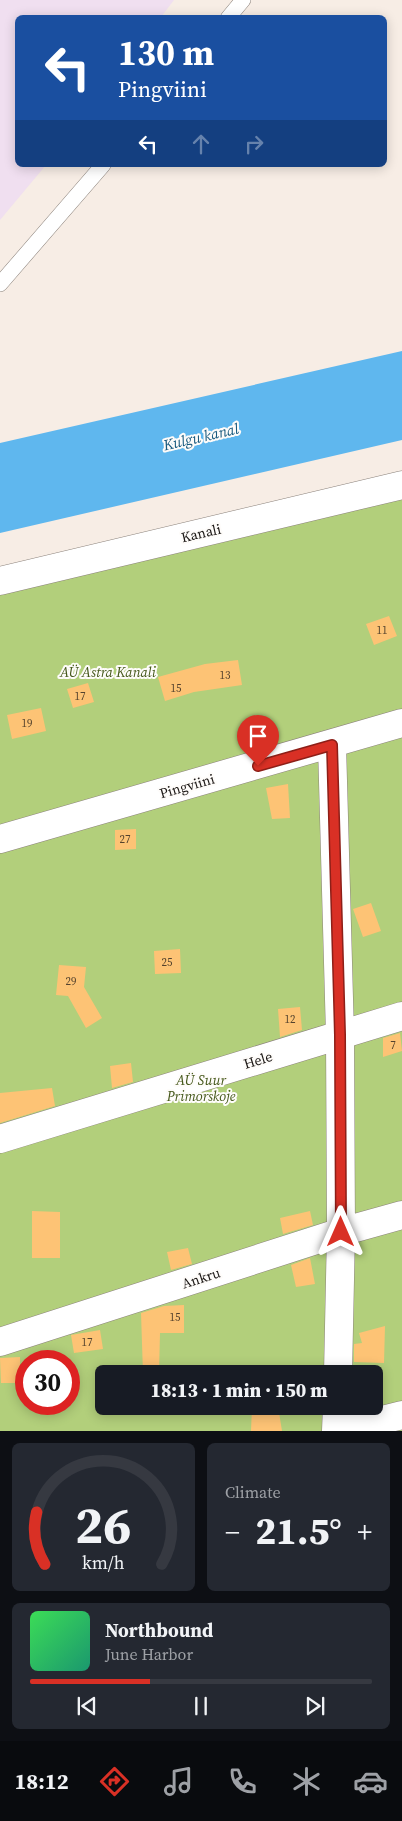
<!DOCTYPE html>
<meta charset="utf-8">
<style>
:root{--surface:#171b24;--page:#242831;--text:#f1f3f6;--muted:#9ea1a6;--line:#363941;--accent:#d93025}
body{margin:0;font-family:"Source Serif 4",serif;background:var(--page);color:var(--text);height:100vh;display:flex;flex-direction:column;font-size:19px;white-space:nowrap}
*{box-sizing:border-box;margin:0}
p{font-size:16px;color:var(--muted)}
.icon{flex:none;width:28px;height:28px;fill:none;stroke:currentColor;stroke-width:2;stroke-linecap:round;stroke-linejoin:round}
.map{position:relative;height:1431px;overflow:hidden}
.sheet{display:flex;flex-direction:column;gap:12px;padding:12px;background:#0d0f14;flex:1}
.sheet>*{flex:none}
.hud{position:absolute;left:15px;top:15px;width:372px;height:152px;border-radius:8px;box-shadow:0 2px 12px #0003;background:#1a4fa0;color:#fff;overflow:hidden}
.speed{position:absolute;left:15px;top:1350px;display:flex;gap:10px;font-size:25px;font-weight:700;text-align:center}
.speed>*{display:grid;place-content:center;width:65px;height:65px;border-radius:50%;background:var(--surface);box-shadow:0 2px 12px #0003;line-height:1}
.speed .limit{border:8px solid #d22;background:#fff;color:#111}
.pin{position:absolute;display:grid;place-items:center;width:42px;height:42px;color:#fff;margin:-51px -21px;border-radius:50% 50% 50% 0;rotate:-45deg;box-shadow:0 0 5px #0007}
.pin .icon{rotate:45deg}
.me{position:absolute;width:55px;margin:-28px;rotate:0deg;stroke-linejoin:round;filter:drop-shadow(0 0 4px #0008)}
.turn{display:flex;align-items:center;gap:18px;height:105px;padding:0 20px;font-size:22px}
.turn .icon{width:65px;height:65px;stroke-width:2.5}
.turn b{display:block;font-size:35px;line-height:42px}
.lanes{display:flex;align-items:center;height:48px;padding:0 20px;background:#0003;justify-content:center;gap:25px;direction:ltr}
.lanes .off{opacity:.35}
.big{font-size:38px;font-weight:800;line-height:1.1}
.sheet .card{flex:1;display:flex;flex-direction:column;justify-content:center;gap:8px;min-width:0;padding:0 18px;border-radius:8px;background:var(--page)}
.sheet .dial{align-items:center;gap:0}
.dial svg{height:130px;overflow:visible;fill:none;stroke:var(--line);stroke-width:7;stroke-linecap:round;text-anchor:middle}
.dial text{fill:var(--text);stroke:none}
.song{display:flex;align-items:center;gap:15px}
.cover{width:60px;height:60px;border-radius:8px;background:linear-gradient(135deg,hsl(130 70% 55%),hsl(160 70% 35%))}
.played{height:5px;border-radius:2px;background:linear-gradient(90deg,var(--accent) 35%,var(--line) 35%)}
.keys{display:flex;justify-content:space-around;direction:ltr}
.heat{display:flex;justify-content:space-between;align-items:center;font-size:28px;direction:ltr}
.sheet .tiles{flex:1;display:grid;gap:12px;grid-template-columns:1fr 1fr}
.card:last-child{grid-column:span 2}
.trip{position:absolute;left:95px;top:1365px;width:288px;height:50px;border-radius:8px;background:var(--surface);box-shadow:0 2px 12px #0003;font-weight:800;line-height:50px;text-align:center}
.tabs{display:flex;height:80px;justify-content:space-around;align-items:center;background:#090b0e;color:var(--muted)}
.tabs .icon{width:35px;height:35px}
.tabs .selected{color:var(--accent)}
.tabs b{font-size:22px;color:var(--text)}
.map>svg:first-child{display:block}
.industrial{fill:#f0dff0}
.green{fill:#b2cf7b;fill-rule:evenodd}
.water{fill:#5fb7ee}
.building{fill:#fdc375}
.lines{fill:none;stroke-linecap:round;stroke-linejoin:round}
.service-casing{stroke:#8b827b;stroke-width:16}
.minor-casing{stroke:#8b827b;stroke-width:29}
.service{stroke:#fff;stroke-width:15}
.minor{stroke:#fff;stroke-width:28}
.route-casing{stroke:#8d1f18;stroke-width:12}
.route{stroke:#d93025;stroke-width:9}
.labels{text-anchor:middle;stroke-width:4;stroke-linejoin:round;paint-order:stroke}
.number-label{font-size:11px;fill:#54422d}
.street-label{font-size:14px;fill:#1b1715;stroke:#fefcfa}
.park-label{font-size:14px;font-style:italic;fill:#45581b;stroke:#fefcfa}
.water-label{font-size:15px;font-style:italic;fill:#17597e;stroke:#fefcfa}
</style>
<div class="map">
<svg width="402" height="1431" viewBox="0 0 402 1431">
<rect width="100%" height="100%" fill="#f7ede5"/>
<path class="industrial" d="M0,0H174L161,17L18,18V165H46L0,220Z"/>
<path class="green" d="M402,493V1431H0V590ZM26,1361H69V1404H26ZM104,1374H374V1406H104Z"/>
<path class="water" d="M402,351V440L0,533V443Z"/>
<path class="building" d="M389,616L397,636L374,645L366,624Z
M238,660L242,685L194,692L165,701L158,677L205,664Z
M88,683L94,702L73,708L67,689Z
M41,708L46,731L12,739L7,715Z
M288,784L290,818L272,819L266,788Z
M136,829V849L115,850V830Z
M371,903L381,931L363,937L353,909Z
M180,949L181,973L155,974L154,951Z
M59,965L86,967L84,987L102,1018L86,1028L68,996L56,995Z
M300,1007L302,1030L280,1037L278,1009Z
M400,1033L402,1051L383,1057V1038Z
M131,1063L133,1082L112,1088L110,1066Z
M52,1088L55,1106L0,1123V1093Z
M32,1211L60,1212V1258H32Z
M310,1211L313,1225L283,1234L280,1218Z
M188,1248L192,1264L171,1270L167,1252Z
M310,1258L315,1284L296,1287L291,1265Z
M184,1305V1333H160L159,1374H143L141,1313L164,1306Z
M385,1326L384,1363L354,1362V1344L362,1343L359,1333Z
M100,1330L103,1349L74,1353L71,1335Z
M20,1357V1383H1L0,1358Z
M252,1406H278L282,1431H251Z"/>
<g class="lines">
<g class="service-casing">
<path id="service" d="M228,18L243,0
M0,284L103,165"/>
</g>
<g class="minor-casing">
<path id="minor" d="M0,581L402,485
M332,745L340,1035L341,1232L338,1374
M0,839L402,723
M0,1139L402,1016
M0,1342L341,1232L402,1215
M336,1431L337,1406
M338,1431L402,1415"/>
</g>
<use href="#service" class="service"/>
<use href="#minor" class="minor"/>
</g>
<g class="lines">
<g class="route-casing">
<path id="route" d="M258,766L332,745L340,1035L341,1232"/>
</g>
<use href="#route" class="route"/>
</g>
<g class="labels">
<g class="number-label">
<text x="382" y="634">11</text>
<text x="225" y="679">13</text>
<text x="176" y="692">15</text>
<text x="80" y="700">17</text>
<text x="27" y="727">19</text>
<text x="125" y="843">27</text>
<text x="167" y="966">25</text>
<text x="71" y="985">29</text>
<text x="290" y="1023">12</text>
<text x="393" y="1049">7</text>
<text x="175" y="1321">15</text>
<text x="87" y="1346">17</text>
</g>
<g class="street-label">
<text transform="translate(201 533) rotate(-13)" y="5">Kanali</text>
<text transform="translate(187 786) rotate(-16)" y="5">Pingviini</text>
<text transform="translate(258 1060) rotate(-17)" y="5">Hele</text>
<text transform="translate(201 1278) rotate(-18)" y="5">Ankru</text>
</g>
<g class="park-label">
<text x="108" y="677">AÜ Astra Kanali</text>
<text x="201" y="1085">AÜ Suur<tspan x="201" dy="16">Primorskoje</tspan></text>
</g>
<g class="water-label">
<text transform="translate(201 437) rotate(-13)" y="5">Kulgu kanal</text>
</g>
</g>
</svg>
<div class="speed"><div class="limit">30</div></div>
<div class="pin" style="left:258px;top:766px;background:#d93025"><svg class="icon" aria-label="arrive" viewBox="0 0 24 24"><path d="M6 21V4h12l-3 4 3 4H6"/></svg></div>
<svg class="me" style="left:341px;top:1232px" viewBox="-20 -20 40 40"><path d="M0-17L14 15 0 8-14 15z" fill="#d93025" stroke="#fff" stroke-width="4"/></svg>
<div class="trip">18:13 · 1 min · 150 m</div>
<div class="hud">
<div class="turn"><svg class="icon" aria-label="left" viewBox="0 0 24 24"><path d="M17 20v-9H6M10 6l-5 5 5 5"/></svg><div><b>130 m</b>Pingviini</div></div>
<div class="lanes"><svg class="icon" aria-label="left" viewBox="0 0 24 24"><path d="M17 20v-9H6M10 6l-5 5 5 5"/></svg><svg class="icon off" aria-label="ahead" viewBox="0 0 24 24"><path d="M12 20V5M6 11l6-6 6 6"/></svg><svg class="icon off" aria-label="right" viewBox="0 0 24 24"><path d="M7 20v-9h11M14 6l5 5-5 5"/></svg></div>
</div>
</div>
<section class="sheet">
<div class="tiles">
<div class="card dial"><svg viewBox="0 0 100 80">
<path d="M14 69A42 42 0 1 1 86 69"/>
<path d="M14 69A42 42 0 0 1 9 37" stroke="#d93025"/>
<text x="50" y="56" font-size="32" font-weight="700">26</text>
<text x="50" y="72" font-size="11">km/h</text>
</svg></div>
<div class="card"><p>Climate</p>
<div class="heat"><a>−</a><b class="big">21.5°</b><a>+</a></div>
</div>
<div class="card">
<div class="song"><i class="cover"></i><div><b>Northbound</b><p>June Harbor</p></div></div>
<div class="played"></div>
<div class="keys"><svg class="icon" aria-label="previous" viewBox="0 0 24 24"><path d="M18 5L8 12l10 7zM5 5v14"/></svg><svg class="icon" aria-label="pause" viewBox="0 0 24 24"><path d="M8 5v14M16 5v14"/></svg><svg class="icon" aria-label="next" viewBox="0 0 24 24"><path d="M6 5l10 7-10 7zM19 5v14"/></svg></div>
</div>
</div>
</section>
<nav class="tabs">
<b>18:12</b>
<svg class="icon selected" aria-label="directions" viewBox="0 0 24 24"><path d="M12 3l9 9-9 9-9-9zM9 14v-3h6M13 9l2 2-2 2"/></svg>
<svg class="icon" aria-label="music" viewBox="0 0 24 24"><path d="M9 18V5l10-2v13"/><circle cx="6" cy="18" r="3"/><circle cx="16" cy="16" r="3"/></svg>
<svg class="icon" aria-label="phone" viewBox="0 0 24 24"><path d="M5 4h4l2 5-3 2q2 4 5 5l2-3 5 2v4C11 20 4 13 5 4z"/></svg>
<svg class="icon" aria-label="climate" viewBox="0 0 24 24"><path d="M12 3v18M4 7l16 10M4 17L20 7"/></svg>
<svg class="icon" aria-label="car" viewBox="0 0 24 24"><path d="M5 17H2v-5l4-1 3-4h7l3 4 3 1v5h-3M9 17h6M6 11h13"/><circle cx="7" cy="17" r="2"/><circle cx="17" cy="17" r="2"/></svg>
</nav>
